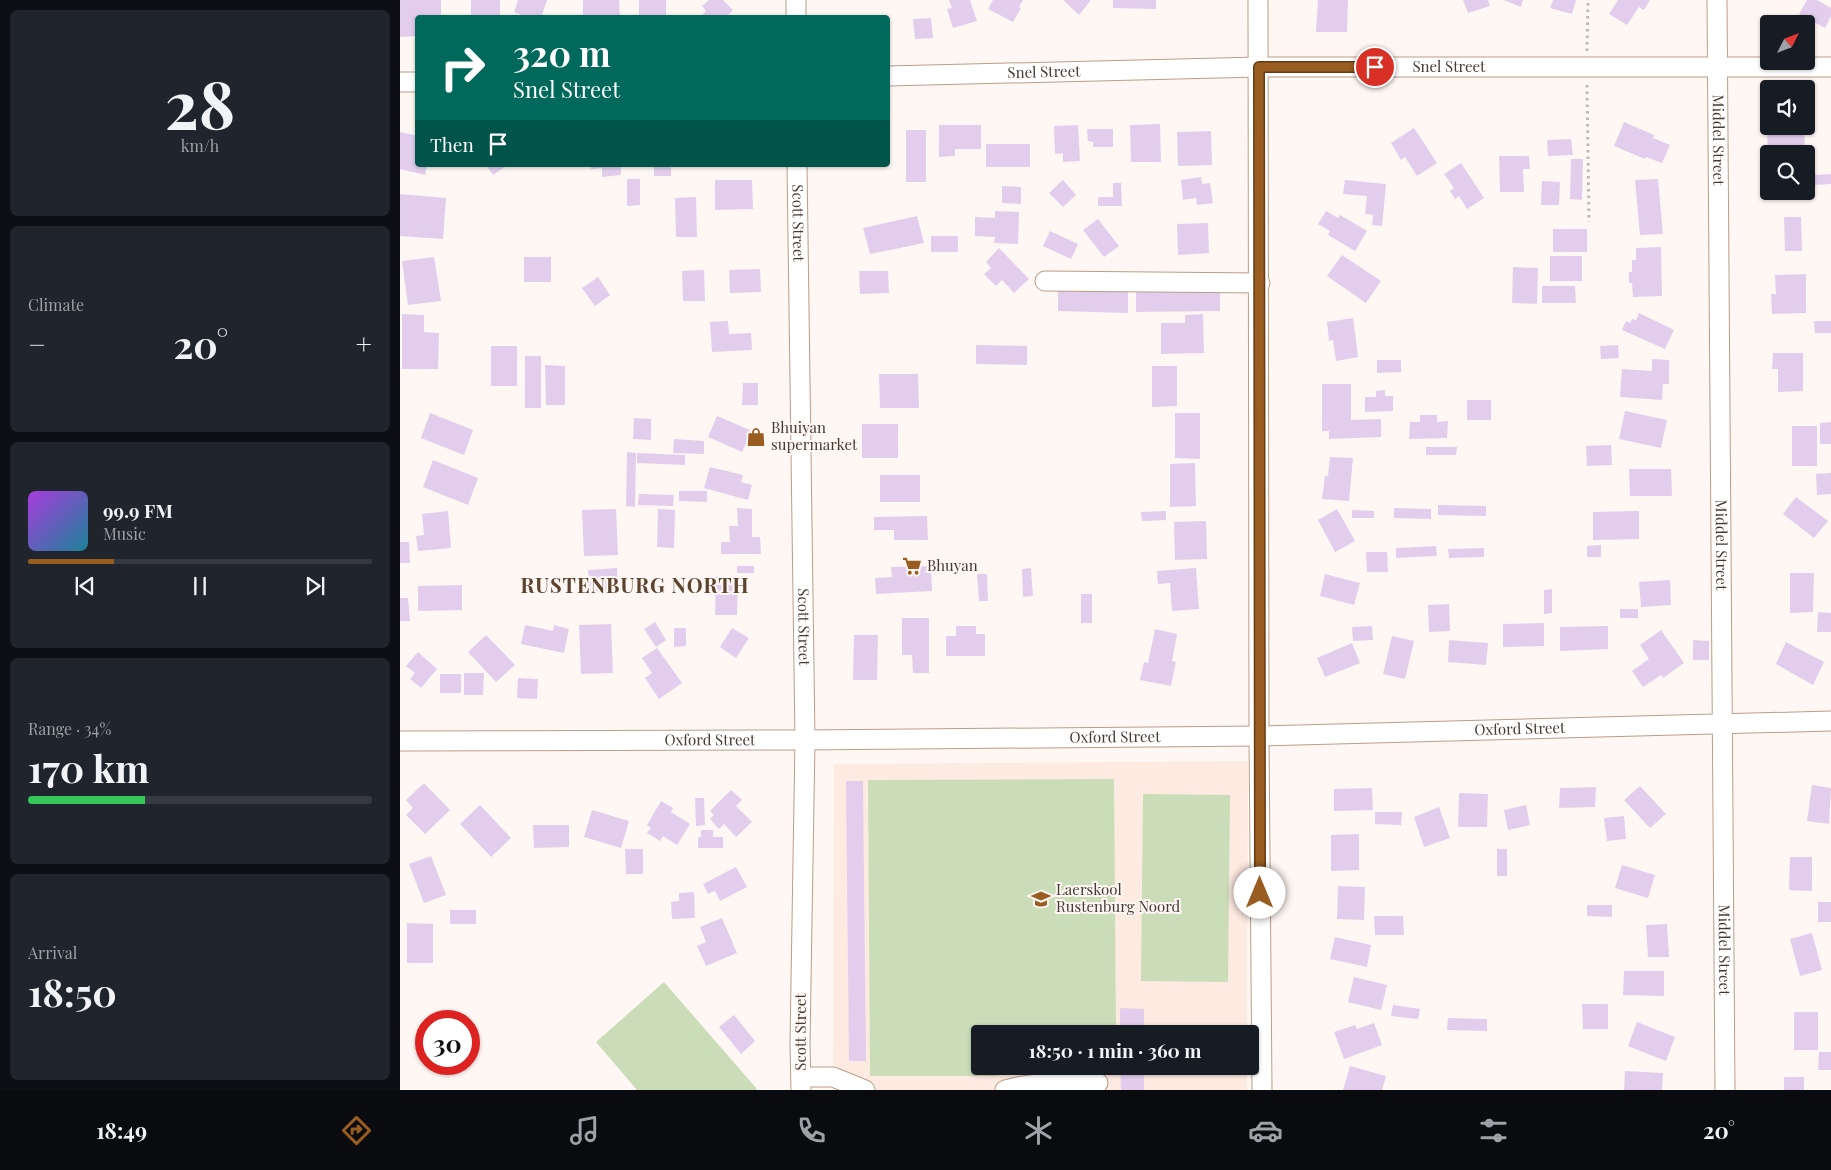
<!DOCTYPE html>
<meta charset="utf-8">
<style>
:root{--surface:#171b24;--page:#20242c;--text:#f1f3f6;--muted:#9ea1a6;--line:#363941;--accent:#9a5d21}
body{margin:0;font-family:"Playfair Display",serif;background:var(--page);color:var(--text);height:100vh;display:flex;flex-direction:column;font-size:19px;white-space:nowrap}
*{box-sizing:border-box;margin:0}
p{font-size:16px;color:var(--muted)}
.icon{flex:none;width:28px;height:28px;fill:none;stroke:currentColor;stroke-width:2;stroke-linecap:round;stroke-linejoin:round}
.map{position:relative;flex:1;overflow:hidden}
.side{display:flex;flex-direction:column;gap:10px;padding:10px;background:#0d0f14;width:400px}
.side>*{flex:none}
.hud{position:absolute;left:15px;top:15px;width:475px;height:152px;border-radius:5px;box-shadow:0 1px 4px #0004;background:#00695c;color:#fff;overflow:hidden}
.needle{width:32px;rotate:48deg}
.controls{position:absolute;left:1360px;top:15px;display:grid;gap:10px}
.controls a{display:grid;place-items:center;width:55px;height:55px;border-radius:5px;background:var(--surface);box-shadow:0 1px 4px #0004;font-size:25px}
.speed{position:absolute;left:15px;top:1010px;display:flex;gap:10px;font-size:25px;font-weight:700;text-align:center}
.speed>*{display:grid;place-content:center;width:65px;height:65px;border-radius:50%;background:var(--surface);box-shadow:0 1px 4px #0004;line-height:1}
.speed .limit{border:8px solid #d22;background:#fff;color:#111}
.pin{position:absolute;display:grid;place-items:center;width:42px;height:42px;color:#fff;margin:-21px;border:2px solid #fff;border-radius:50%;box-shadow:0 1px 5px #0007}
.me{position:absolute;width:55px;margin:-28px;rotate:0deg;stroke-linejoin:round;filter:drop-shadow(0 0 4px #0008)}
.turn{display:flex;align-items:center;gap:18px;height:105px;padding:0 15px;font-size:22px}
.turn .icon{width:65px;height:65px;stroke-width:2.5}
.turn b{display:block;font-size:35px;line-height:42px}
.then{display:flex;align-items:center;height:48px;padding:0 15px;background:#0003;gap:10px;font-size:19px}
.big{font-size:38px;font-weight:700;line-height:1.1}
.side .widget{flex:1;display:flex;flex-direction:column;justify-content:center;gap:8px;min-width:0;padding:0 18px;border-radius:8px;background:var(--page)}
.side .dial{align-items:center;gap:0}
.dial b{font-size:65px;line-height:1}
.song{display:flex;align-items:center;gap:15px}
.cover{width:60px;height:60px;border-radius:8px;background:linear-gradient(135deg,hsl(280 70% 55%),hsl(190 70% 35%))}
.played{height:5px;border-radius:2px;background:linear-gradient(90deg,var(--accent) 25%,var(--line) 25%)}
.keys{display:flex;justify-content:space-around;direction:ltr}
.heat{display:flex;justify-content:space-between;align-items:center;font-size:28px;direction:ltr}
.charge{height:8px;border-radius:4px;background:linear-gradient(90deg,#34c759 34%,var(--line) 0)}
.trip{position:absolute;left:571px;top:1025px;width:288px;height:50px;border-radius:5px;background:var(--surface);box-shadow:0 1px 4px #0004;font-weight:700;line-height:50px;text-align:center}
.menu{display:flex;height:80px;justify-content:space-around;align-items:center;background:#090b0e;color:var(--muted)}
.menu .icon{width:35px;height:35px}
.menu .current{color:var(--accent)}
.menu b{font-size:22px;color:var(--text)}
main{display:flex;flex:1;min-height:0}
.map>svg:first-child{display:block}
.education{fill:#fdeae1}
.green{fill:#caddb8}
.building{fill:#e2ceec}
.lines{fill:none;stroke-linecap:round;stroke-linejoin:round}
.minor-casing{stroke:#bb9d88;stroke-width:21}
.path{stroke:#c1b8b2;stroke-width:3;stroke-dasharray:2.5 4;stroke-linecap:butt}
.minor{stroke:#fff;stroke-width:19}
.route-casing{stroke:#643c15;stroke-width:12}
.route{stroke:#9a5d21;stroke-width:9}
.labels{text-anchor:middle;stroke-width:4;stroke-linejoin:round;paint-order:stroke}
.street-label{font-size:15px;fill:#463930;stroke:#fef7f3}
.poi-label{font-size:15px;fill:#463930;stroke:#fef7f3;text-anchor:start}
.district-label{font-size:20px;font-weight:bold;letter-spacing:1px;fill:#5c4330;stroke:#fef7f3}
</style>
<main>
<section class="side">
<div class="widget dial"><b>28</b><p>km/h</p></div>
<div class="widget"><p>Climate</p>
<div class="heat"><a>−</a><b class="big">20°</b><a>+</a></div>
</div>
<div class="widget">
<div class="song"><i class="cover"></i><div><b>99.9 FM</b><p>Music</p></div></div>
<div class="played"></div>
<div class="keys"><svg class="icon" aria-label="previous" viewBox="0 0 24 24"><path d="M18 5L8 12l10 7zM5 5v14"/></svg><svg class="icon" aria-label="pause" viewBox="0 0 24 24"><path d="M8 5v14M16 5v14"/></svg><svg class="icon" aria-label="next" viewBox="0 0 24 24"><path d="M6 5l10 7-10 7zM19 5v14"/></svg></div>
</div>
<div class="widget"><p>Range · 34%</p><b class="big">170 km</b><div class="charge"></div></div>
<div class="widget"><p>Arrival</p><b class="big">18:50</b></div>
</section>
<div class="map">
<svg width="1431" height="1090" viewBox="0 0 1431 1090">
<rect width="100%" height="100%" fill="#fef7f3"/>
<path class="education" d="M848,761L847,1034H580V1066H847V1090H433L434,764Z"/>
<path class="green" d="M714,779L716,1034H580V1066H599V1076H470L468,780Z
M743,794L830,795L828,982L741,981Z
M264,982L357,1089L355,1090H237L196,1042Z"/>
<path class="building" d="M0,0H41V18H18V36L0,37Z
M71,0H100V17H71Z
M118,0H147L141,18H129L114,12Z
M183,0H219L220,18H183Z
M239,0H266V18H239Z
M309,0H323L333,10L325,18H299L306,11L302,6Z
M549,0H570L577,21L553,28L547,9L552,8Z
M593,0H623L619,7L621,8L613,22L588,9Z
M663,0H691L679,15Z
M713,0H756V9L713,8Z
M918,0H948L947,32H916Z
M1063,0H1088L1090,6L1068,13Z
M1104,0H1123L1121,7Z
M1153,0H1176L1172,14L1150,8Z
M1218,0H1250L1244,10L1239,7L1227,25L1209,14Z
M1407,0H1417L1431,8V16L1425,28L1399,14Z
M531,18L533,38L515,39L513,19Z
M1224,122L1254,135L1253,138L1270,145L1262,163L1246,157L1245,159L1214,146Z
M760,124L761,162H731L730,125Z
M539,125H581V149H555V156L539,157Z
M678,125L680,161L663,162V153L655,154L654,126Z
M1404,127L1405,154H1368L1367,129Z
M1014,128L1037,163L1017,176L1005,157L1001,160L991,143Z
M687,129H713V147H693V142L688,141Z
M506,130H526V182H506Z
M811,131L812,165L778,166L777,132Z
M0,132L18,136V165H27L25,175L0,169Z
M1171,139L1173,155L1148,156L1147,140Z
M586,144H630V167H586Z
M1099,156H1129L1130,169H1123L1124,192H1100Z
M1171,159H1183L1182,200L1170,199Z
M1061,163L1084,198L1067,209L1059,196L1055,199L1050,191L1054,188L1044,174Z
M86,165H108L93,175Z
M191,165H221V175L202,177V168L191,169Z
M254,165H271V176H254Z
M1431,174V184L1414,185V175Z
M801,177L802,184L810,183L813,203L797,205L796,198L783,200L781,180Z
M227,179H240V205L227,206Z
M1258,179L1263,234L1240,235L1235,180Z
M315,180H352L353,209L315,210Z
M663,180L676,195L663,207L649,193Z
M945,180L986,184L982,226L972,225L973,215L965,214L967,196L943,194Z
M1142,181L1160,182L1159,205H1141Z
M713,183H721L722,206H698V197H713Z
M602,186L621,187V204L602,203Z
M0,194L46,198L43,239L0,236Z
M296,197L297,237H276L275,198Z
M595,211L619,212L618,244L594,243L595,237L575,236V217L595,218Z
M926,211L938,218L940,215L967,231L955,251L928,235L930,231L918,224Z
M517,216L524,243L470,254L463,228Z
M1384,217H1401L1402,251H1385Z
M698,219L719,246L704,257L683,230Z
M808,223L809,253L778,255L777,224Z
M1153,229H1187V252H1153Z
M650,231L678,244L671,259L643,246Z
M531,236H558V252H531Z
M1261,247L1262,296L1233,297L1232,283H1229V272H1232V260H1236V248Z
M599,248L629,279L614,293L602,280L596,286L584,274L591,268L586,262Z
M942,255L981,281L966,303L927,276Z
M1150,256H1182V281H1150Z
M34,257L41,301L8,305L2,261Z
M124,257H151V282H124Z
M1113,267L1138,268L1137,304L1112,303Z
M360,269L361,292L330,293L329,270Z
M304,270L305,301H283L282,271Z
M459,271H488L489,293L460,294Z
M1406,274V313L1372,314L1371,294H1376L1375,275Z
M198,277L210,295L195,306L182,288Z
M1142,286H1175L1176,303H1142Z
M658,289L728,291V313L658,311Z
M736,291H820V311L736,312Z
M1239,313L1274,330L1265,349L1222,330L1226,321L1230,323L1232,319L1236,320Z
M2,314L24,315V332L39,333L38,369H2Z
M803,314L804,353L761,354V323H785V315Z
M953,318L958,357L936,361L933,340L929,341L927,322Z
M328,321L329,334L351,333L352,350L312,352L310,322Z
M1414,321H1431V333H1415Z
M576,345L627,346V365L576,364Z
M1218,345L1219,358L1201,359L1200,346Z
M91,346H117V386H91Z
M1373,353H1403V391L1378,392V369H1372Z
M125,356H141V408H125Z
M1252,359L1269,360V384H1263L1262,400L1220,397L1222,369L1252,371Z
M977,360H1001V372L977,373Z
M145,365L165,366V405H146Z
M752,366H777V406L752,407Z
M479,374H518L519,408H480Z
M343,383H358V405H342Z
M922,384H951V420L981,419V437L929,439V431H922Z
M985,390V396H993V411L965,412V397H976V391Z
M1067,400H1091V420H1067Z
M1225,411L1267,420L1261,448L1219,439Z
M30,413L73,430L64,455L21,438Z
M775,413H800V459L775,458Z
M1020,415H1037V422L1048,421L1047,438L1009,439L1010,422H1020Z
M317,416L352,431L342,452L308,437Z
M234,418L251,419V440L233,439Z
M1431,422V444H1420V423Z
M462,424H498V458H462Z
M1392,426H1417V466H1392Z
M274,439L304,441V454L273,453Z
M1211,445L1212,465L1187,466L1186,446Z
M1026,447H1057L1056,455H1026Z
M227,452L236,453L235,507L226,506Z
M237,453L285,455V465L237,463Z
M930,457L953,458L949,501L922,499L925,476H928Z
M33,460L78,478L68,505L23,487Z
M795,463L796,506L770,507V464Z
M310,467L343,475L341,482L352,485L348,500L304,488Z
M1229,469H1271L1272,496H1230Z
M1431,473V494L1417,495L1416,474Z
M480,475H520V502H480Z
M279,491H307V502L279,501Z
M239,494L274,495L273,506L238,505Z
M1396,497L1428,521L1414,538L1383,514Z
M1038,505L1086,506V516L1038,515Z
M337,508L352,509V537H360L361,554H321V542H330L329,526H338Z
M994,508L1031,509V519L994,518Z
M216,509L218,555L184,556L182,510Z
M258,509L275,510L274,548L257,547Z
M937,509L955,541L935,552L918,520Z
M952,510L974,511V518H952Z
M48,511L51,548L18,551L16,536L24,535L22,514Z
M766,511V520L742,521L741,512Z
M1239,511V539L1193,540V512Z
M527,516L528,540H494V530H474V517Z
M806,521L807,559L775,560L774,522Z
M0,542H9L10,563H0Z
M1201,545V557H1187V546Z
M1036,546L1037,556L996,558V548Z
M1084,548V557L1049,558L1048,549Z
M966,552H987L988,572H967Z
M337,566H354V573H337Z
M531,566L532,591L476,594L475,578L492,577L491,567Z
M217,568L218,590L190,592L188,570Z
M631,568L633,596L623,597L622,569Z
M796,568L799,609L772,611L770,583L758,584L757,571Z
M1390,573H1414L1413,612L1390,613Z
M577,574H587L588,601H579Z
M925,574L960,583L954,605L920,596Z
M316,576H338L337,615H315Z
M1270,580L1271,605L1241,607L1239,582Z
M62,585V610L18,611V586Z
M1152,589V613L1144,614V590Z
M681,594H692V623H681Z
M0,598H8L10,621H0Z
M1049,604L1050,631L1029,632L1028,605Z
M1220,609H1238V618H1220Z
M1418,612L1431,613V632H1417Z
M502,618H529V673H513L512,655H502Z
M255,622L266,640L256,647L244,629Z
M1144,623V646L1103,647V624Z
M211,624L213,673L181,674L179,625Z
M125,625L153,631L154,625L169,629L164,653L121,644Z
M556,626H576V634H585V656H546V636H556Z
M972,626L973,640L953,641L952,627Z
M1208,626V649L1160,651V627Z
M274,628H286V646L274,647Z
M332,628L349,638L336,658L320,647Z
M755,629L777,634L772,661L776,662L771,686L740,680L744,662L748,663Z
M1261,630L1284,663L1263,678L1261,675L1243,687L1232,671L1249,659L1240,645Z
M86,635L115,665L96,682L68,652Z
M454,635H478L477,680H453Z
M992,636L1014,641L1005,679L983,674Z
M1049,640L1088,643L1086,665L1048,662Z
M1293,640L1309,641V660H1293Z
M1386,642L1424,662L1413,685L1376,664Z
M952,643L960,663L925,677L917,658Z
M257,648L282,683L259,699L245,678L252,673L242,658Z
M18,652L37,669L21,688L10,679L15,673L6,666Z
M64,673H84L83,695H64Z
M40,674H61V693H40Z
M118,678L138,679L137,699L117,698Z
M446,781H463L466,1061H449Z
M24,783L50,810L25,834L6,815L13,808L6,800Z
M1412,785L1431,788L1429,824L1407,821Z
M1240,786L1266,814L1250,828L1224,800Z
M1196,787L1195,807L1159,808L1160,788Z
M972,788L973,810L934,811V789Z
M331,790L342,800L336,806L352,822L336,837L324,824L319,829L310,819L314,815L310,811Z
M1059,793L1088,794L1087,827H1058Z
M295,798H304L305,825L296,826Z
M261,801L273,808L271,812L290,824L277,845L263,836L260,841L247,833L251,828L247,825Z
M80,805L111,838L91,857L60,824Z
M1126,805L1130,825L1108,830L1104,810Z
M1039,807L1050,838L1024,847L1014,817Z
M192,810L229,821L221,848L184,837Z
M975,812H1002L1001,825L975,824Z
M1224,816L1226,839L1207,841L1204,818Z
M133,825H169V847L134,848Z
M301,830H313V837H323V848H298V837H301Z
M959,834V870L931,871V835Z
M225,849H243V874H226Z
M1097,849H1107V876H1097Z
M31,856L46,895L24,903L9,864Z
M1390,857H1412V891L1389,890Z
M1222,865L1255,875L1248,898L1215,888Z
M336,867L347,887L320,901L315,891L308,894L303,884Z
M938,886L965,887L964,920L937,919Z
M294,892L295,918L272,919L271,902L279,901V893Z
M1418,902H1431V922H1418Z
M1187,905H1212V917L1187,916Z
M50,910H76V924H50Z
M974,916H1003L1004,935H975Z
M322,918L337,953L306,966L297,946L306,942L300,927Z
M7,923L33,924V963H7Z
M1267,924L1269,957H1248L1246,925Z
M1412,933L1422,970L1400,976L1390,939Z
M935,937L971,945L967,967L930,959Z
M1224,971H1264V996L1223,995Z
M954,977L987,985L981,1010L948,1002Z
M1182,1004H1208V1029H1183Z
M993,1005L1020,1009L1018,1019L991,1016Z
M720,1008L744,1009V1034H720Z
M1394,1012H1418V1050H1394Z
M334,1015L355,1041L341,1054L319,1027Z
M1048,1018L1087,1019V1031L1047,1030Z
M1237,1022L1275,1037L1266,1061L1228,1046Z
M974,1023L982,1045L944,1059L934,1032L955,1025L957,1029Z
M1419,1052H1431V1070H1418Z
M606,1066H638V1076L605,1074Z
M720,1066H744V1090H721Z
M950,1066L986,1076L982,1090H943Z
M1225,1071L1263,1073L1262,1090H1224Z
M1384,1077H1404V1090H1384Z"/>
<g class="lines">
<g class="minor-casing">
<g id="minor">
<path d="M858,0L859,736L862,1090"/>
<path id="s1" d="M1317,0L1325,1090"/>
<path d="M396,18V0"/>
<path id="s2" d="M488,76L859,67H1431"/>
<path d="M0,82H18"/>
<path id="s3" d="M397,165L405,740L400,1044L401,1090"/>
<path d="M645,281L860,283"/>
<path id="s4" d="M0,741L405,740L859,736L1431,721"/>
<path d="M401,1077H433L465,1090"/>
<path d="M605,1090C635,1081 668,1084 698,1083"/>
</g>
</g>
<path class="path" d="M1187,51L1188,0
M1187,85L1189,222"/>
<use href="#minor" class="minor"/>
</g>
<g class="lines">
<g class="route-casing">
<path id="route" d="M860,893L859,67H975"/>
</g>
<use href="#route" class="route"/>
</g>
<defs>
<g id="shop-bare" transform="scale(1.5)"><path d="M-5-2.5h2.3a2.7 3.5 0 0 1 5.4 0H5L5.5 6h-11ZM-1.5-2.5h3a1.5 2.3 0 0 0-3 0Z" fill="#9a5d21" stroke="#fef7f3" stroke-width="2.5" paint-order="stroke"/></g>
<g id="supermarket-bare" transform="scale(1.5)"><path d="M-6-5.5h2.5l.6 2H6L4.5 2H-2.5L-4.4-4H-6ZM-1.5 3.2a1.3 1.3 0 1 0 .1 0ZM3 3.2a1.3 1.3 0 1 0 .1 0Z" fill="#9a5d21" stroke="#fef7f3" stroke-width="2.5" paint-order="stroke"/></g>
<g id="school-bare" transform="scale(1.5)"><path d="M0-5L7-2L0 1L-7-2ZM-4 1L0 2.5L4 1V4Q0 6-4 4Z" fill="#9a5d21" stroke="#fef7f3" stroke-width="2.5" paint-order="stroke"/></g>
</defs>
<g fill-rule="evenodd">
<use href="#shop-bare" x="356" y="437"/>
<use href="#supermarket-bare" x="512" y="566"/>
<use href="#school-bare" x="641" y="899"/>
</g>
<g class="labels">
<g class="street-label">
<text dy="5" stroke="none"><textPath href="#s2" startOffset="561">Snel Street</textPath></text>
<text dy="5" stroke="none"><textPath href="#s2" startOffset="156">Snel Street</textPath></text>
<text dy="5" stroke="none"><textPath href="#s1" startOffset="140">Middel Street</textPath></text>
<text dy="5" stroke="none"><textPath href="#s3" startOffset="58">Scott Street</textPath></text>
<text dy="5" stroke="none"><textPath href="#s1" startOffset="545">Middel Street</textPath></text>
<text dy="5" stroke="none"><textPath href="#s3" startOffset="462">Scott Street</textPath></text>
<text dy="5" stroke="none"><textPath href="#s4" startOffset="1120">Oxford Street</textPath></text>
<text dy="5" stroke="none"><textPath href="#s4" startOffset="715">Oxford Street</textPath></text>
<text dy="5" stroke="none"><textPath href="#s4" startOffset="310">Oxford Street</textPath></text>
<text dy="5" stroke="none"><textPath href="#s1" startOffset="950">Middel Street</textPath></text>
<text transform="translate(401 1032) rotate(-90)" y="5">Scott Street</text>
</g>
<g class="poi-label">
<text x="371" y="433">Bhuiyan<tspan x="371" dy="17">supermarket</tspan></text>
<text x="527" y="571">Bhuyan</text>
<text x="656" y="895">Laerskool<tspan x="656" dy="17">Rustenburg Noord</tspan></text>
</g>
<g class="district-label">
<text x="235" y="593">RUSTENBURG NORTH</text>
</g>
</g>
</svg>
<div class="controls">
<a><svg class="needle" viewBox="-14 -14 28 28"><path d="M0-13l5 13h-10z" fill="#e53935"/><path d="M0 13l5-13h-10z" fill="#9ea1a6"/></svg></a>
<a><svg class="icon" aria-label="sound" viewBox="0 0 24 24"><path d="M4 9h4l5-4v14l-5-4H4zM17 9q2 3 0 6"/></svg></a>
<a><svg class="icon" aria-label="search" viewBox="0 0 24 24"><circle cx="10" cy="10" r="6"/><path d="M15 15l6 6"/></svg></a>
</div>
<div class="speed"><div class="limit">30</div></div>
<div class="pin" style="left:975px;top:67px;background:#d93025"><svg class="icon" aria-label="arrive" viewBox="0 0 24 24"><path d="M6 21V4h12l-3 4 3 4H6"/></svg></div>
<svg class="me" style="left:860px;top:893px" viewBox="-20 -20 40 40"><circle r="19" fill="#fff"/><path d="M0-13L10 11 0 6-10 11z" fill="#9a5d21"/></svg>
<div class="trip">18:50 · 1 min · 360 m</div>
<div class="hud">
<div class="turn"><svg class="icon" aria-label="right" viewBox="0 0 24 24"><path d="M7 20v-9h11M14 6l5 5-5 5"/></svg><div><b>320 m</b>Snel Street</div></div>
<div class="then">Then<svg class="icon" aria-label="arrive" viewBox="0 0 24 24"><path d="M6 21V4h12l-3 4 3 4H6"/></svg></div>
</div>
</div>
</main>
<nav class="menu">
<b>18:49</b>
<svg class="icon current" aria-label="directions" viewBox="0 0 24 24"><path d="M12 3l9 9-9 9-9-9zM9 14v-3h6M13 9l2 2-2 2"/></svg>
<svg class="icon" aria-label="music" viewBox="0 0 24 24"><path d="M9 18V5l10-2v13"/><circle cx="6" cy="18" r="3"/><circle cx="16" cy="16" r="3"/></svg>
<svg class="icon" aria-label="phone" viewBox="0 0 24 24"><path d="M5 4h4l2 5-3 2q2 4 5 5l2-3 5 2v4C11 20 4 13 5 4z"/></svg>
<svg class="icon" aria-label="climate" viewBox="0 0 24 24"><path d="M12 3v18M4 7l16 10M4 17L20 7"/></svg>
<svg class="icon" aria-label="car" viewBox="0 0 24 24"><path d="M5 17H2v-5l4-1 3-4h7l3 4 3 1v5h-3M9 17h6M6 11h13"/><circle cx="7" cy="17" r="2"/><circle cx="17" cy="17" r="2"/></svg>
<svg class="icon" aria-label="filters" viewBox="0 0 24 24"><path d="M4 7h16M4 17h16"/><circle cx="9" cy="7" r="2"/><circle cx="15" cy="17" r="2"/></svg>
<b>20°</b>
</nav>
